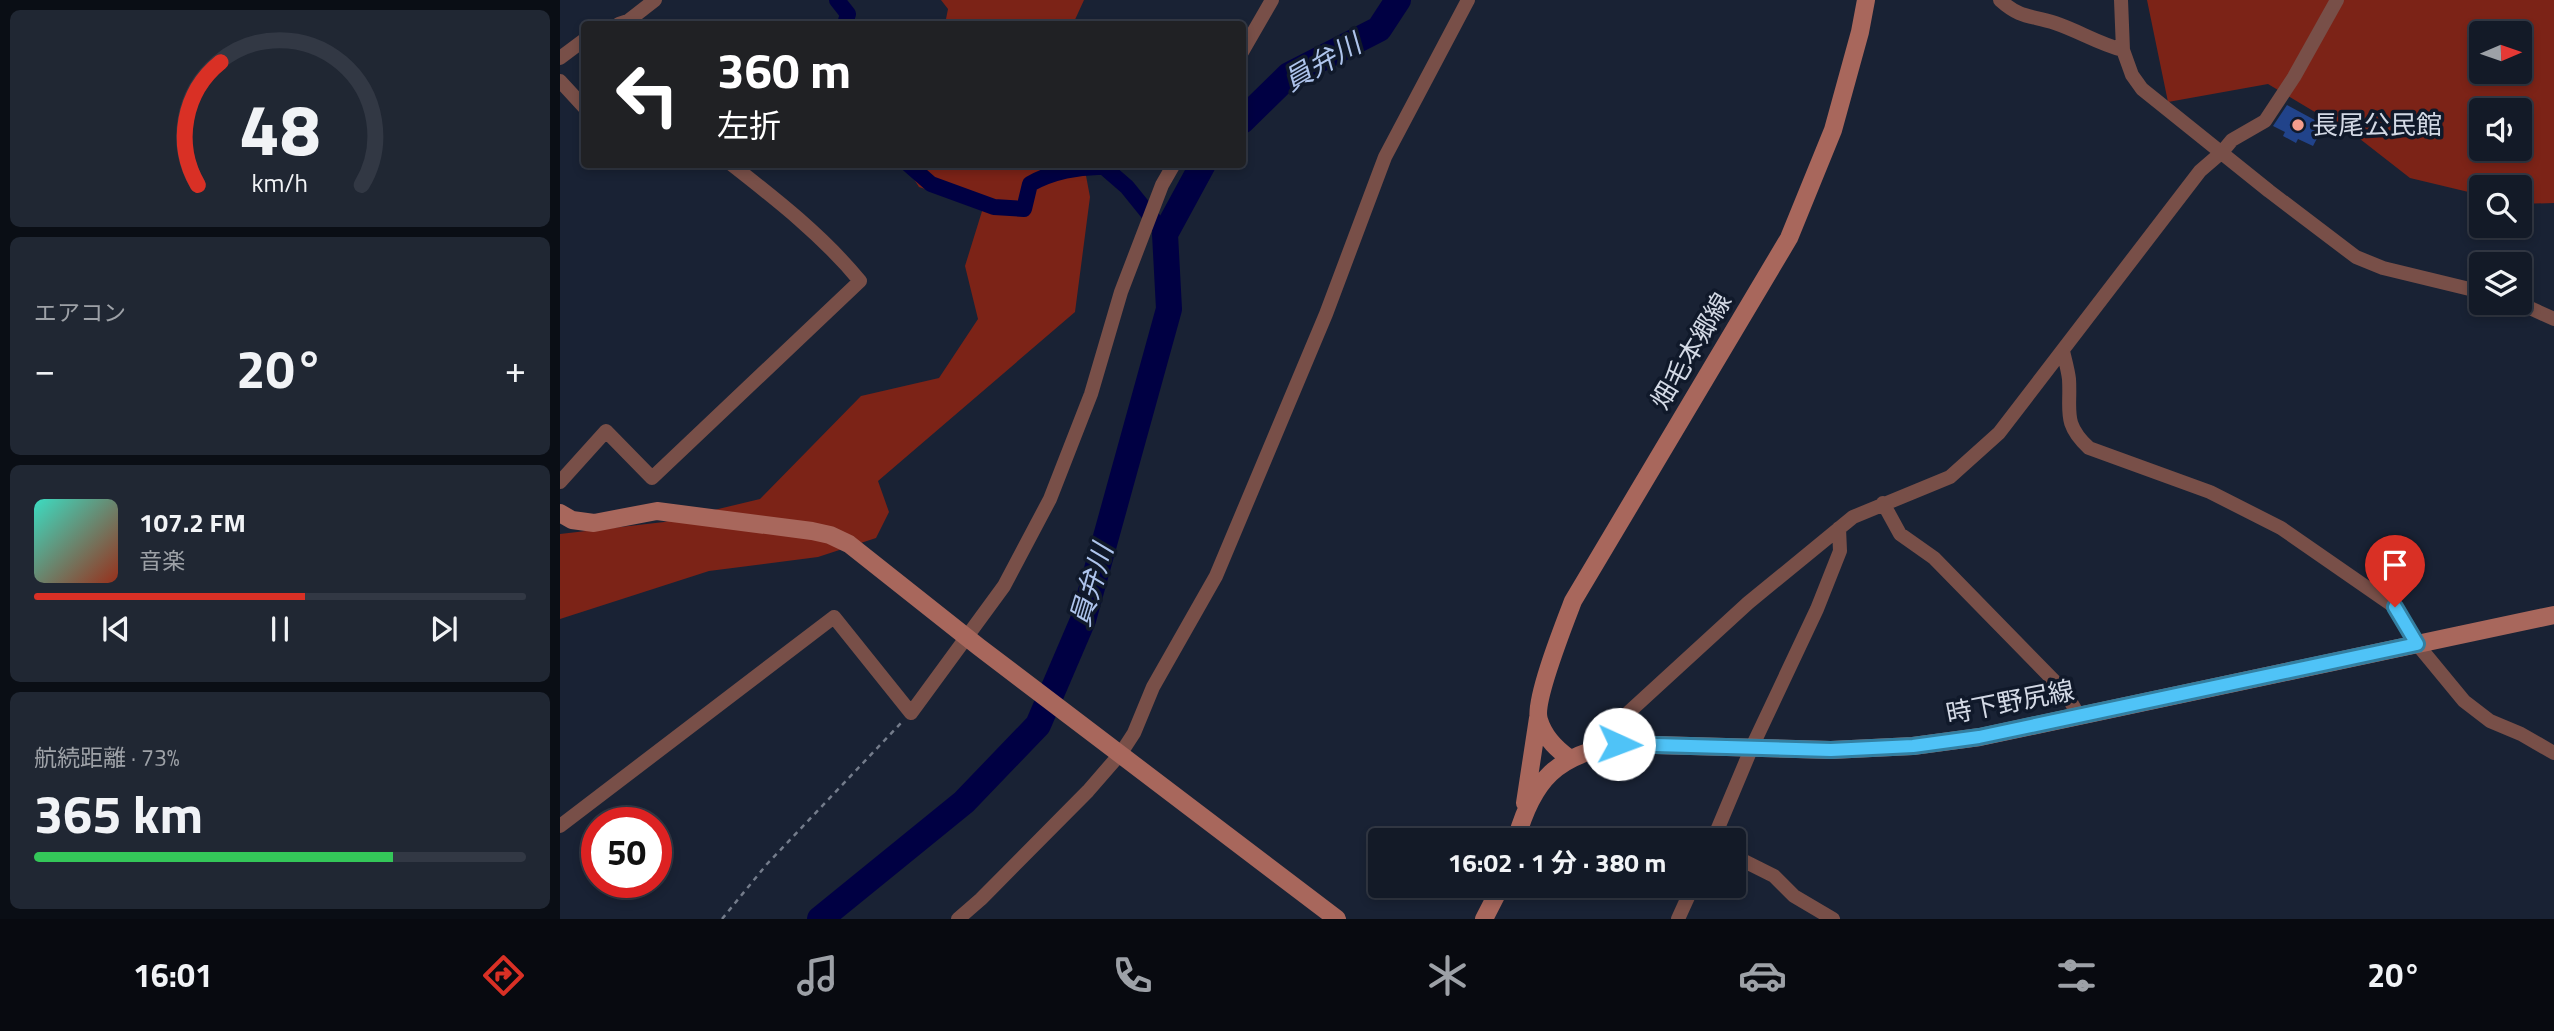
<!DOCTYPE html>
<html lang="ja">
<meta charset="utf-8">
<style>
:root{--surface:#131a27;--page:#202733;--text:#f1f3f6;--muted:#9da1a7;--line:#323844;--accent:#d93025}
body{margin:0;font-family:"Titillium Web","Noto Sans JP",sans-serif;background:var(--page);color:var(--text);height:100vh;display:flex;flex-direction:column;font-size:26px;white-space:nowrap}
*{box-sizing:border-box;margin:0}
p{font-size:23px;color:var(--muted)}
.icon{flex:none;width:38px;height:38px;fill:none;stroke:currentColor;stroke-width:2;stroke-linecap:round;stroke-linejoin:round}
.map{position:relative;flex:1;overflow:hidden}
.panel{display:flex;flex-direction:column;gap:10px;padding:10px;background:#0a0e15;width:560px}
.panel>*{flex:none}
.hud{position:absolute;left:21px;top:21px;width:665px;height:147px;border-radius:7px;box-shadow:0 4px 10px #0003,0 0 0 2px var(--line);background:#202124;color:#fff;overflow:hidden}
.needle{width:46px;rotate:88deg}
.fabs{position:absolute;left:1909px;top:21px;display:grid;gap:14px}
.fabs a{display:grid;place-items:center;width:63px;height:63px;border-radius:7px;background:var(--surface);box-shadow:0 4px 10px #0003,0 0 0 2px var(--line);font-size:35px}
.speed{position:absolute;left:21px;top:807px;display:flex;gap:14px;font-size:35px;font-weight:700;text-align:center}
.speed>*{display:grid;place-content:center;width:91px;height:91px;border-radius:50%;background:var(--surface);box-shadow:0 4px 10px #0003,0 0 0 2px var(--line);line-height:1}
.speed .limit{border:10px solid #d22;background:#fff;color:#111}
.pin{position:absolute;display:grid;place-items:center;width:60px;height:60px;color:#fff;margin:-72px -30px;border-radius:50% 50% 50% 0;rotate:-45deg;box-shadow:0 0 7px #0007}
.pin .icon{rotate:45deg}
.me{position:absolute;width:77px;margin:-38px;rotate:92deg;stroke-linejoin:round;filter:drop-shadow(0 0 5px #0008)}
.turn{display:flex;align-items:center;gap:24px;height:147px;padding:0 21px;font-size:32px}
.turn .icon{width:91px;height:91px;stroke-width:2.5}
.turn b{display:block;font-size:49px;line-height:60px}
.big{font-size:52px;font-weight:700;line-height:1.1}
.panel .widget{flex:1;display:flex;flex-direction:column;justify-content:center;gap:10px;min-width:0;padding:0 24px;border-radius:10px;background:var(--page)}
.panel .dial{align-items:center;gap:0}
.dial svg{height:182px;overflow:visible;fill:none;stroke:var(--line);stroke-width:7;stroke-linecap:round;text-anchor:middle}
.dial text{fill:var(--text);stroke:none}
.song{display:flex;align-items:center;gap:21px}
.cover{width:84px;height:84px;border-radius:10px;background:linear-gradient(135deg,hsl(170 70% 55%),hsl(10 70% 35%))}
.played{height:7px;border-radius:4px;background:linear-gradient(90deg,var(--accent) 55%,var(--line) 55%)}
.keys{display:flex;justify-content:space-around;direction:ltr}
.heat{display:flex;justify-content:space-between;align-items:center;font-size:38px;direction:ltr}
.charge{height:10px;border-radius:5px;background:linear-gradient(90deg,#34c759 73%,var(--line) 0)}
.trip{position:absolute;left:808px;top:828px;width:378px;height:70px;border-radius:7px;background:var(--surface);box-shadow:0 4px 10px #0003,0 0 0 2px var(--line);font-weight:700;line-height:70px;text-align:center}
.dock{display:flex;height:112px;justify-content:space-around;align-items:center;background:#080a10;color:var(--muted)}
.dock .icon{width:49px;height:49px}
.dock .current{color:var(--accent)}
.dock b{font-size:32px;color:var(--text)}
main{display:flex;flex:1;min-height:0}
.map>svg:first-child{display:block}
.forest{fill:#7c2317;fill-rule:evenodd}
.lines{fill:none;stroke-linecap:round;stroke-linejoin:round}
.canal{stroke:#000043;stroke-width:16}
.river{stroke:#000043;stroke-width:26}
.building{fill:#21438a}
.path{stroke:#747c8b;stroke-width:2.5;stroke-dasharray:5 5;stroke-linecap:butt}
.street{stroke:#784f48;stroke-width:14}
.secondary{stroke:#a8675c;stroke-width:18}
.route-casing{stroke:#337fa1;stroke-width:18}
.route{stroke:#4fc3f7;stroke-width:12}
.poi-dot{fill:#f49d8d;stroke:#10192a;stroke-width:2.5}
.labels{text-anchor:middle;stroke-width:7;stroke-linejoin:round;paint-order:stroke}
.poi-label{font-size:26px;fill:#d3d9e5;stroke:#10192a;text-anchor:start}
.street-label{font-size:26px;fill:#d3d9e5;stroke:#10192a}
.water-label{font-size:28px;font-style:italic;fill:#aec4ec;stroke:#10192a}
</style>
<main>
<section class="panel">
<div class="widget dial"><svg viewBox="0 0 100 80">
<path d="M14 69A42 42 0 1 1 86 69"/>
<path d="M14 69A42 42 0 0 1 24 15" stroke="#d93025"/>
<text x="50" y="56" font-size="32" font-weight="700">48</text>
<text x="50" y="72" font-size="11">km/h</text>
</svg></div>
<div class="widget"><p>エアコン</p>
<div class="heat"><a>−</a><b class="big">20°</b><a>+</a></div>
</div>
<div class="widget">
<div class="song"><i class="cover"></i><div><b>107.2 FM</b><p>音楽</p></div></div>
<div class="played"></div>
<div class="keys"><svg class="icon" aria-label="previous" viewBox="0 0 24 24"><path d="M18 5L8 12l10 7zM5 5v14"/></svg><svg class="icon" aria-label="pause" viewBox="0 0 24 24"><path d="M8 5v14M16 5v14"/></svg><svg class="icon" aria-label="next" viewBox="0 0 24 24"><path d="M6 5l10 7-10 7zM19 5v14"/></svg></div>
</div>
<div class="widget"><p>航続距離 · 73%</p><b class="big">365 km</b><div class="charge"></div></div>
</section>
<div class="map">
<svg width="1994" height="919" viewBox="0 0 1994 919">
<rect width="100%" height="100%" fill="#192234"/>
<path class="forest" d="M381,0H524L513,24H385L388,9Z
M1587,0H1994V203L1960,204V187H1922L1921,195L1850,178L1800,139L1708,84L1608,102ZM1922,33H1960V72H1922ZM1922,110H1960V149H1922Z
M345,165H524L530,197L515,312L318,481L329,512L316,538L258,557L149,571L0,619V534L104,522L200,499L301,396L379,378L418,319L405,266L423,208L359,187Z"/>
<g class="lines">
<path class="canal" d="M277,0L288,14L285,24
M348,164L371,184L434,207L464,209L470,184C491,172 519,166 544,167L567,187L605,234"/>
<path class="river" d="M682,121L729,75L819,29L838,0
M260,919L404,802L478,725L523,620L609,309L605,234L643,164"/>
</g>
<path class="building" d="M1727,105L1764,125L1753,146L1738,139L1736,143L1723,136L1725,132L1713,126Z"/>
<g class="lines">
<path class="path" d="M162,919L207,864L341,723"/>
<path class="street" d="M1440,0C1461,19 1471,15 1495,23C1519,31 1539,44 1563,50
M1561,0L1563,50L1572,75L1582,89L1709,191L1796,257L1823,268L1922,292
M59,24L68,21L95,0
M682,52L712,0
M0,58L24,40
M0,81L24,107
M1959,303L1994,319
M1503,351C1505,360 1508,370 1509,379C1511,411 1502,423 1529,448L1650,492L1721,528L1835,607L1857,644L1904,701L1930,721L1961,734L1994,753
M0,482L46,431L92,478L300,281C263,236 217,200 171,164
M1323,503L1340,534L1374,558L1505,692L1519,716
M1059,744V727L1069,712L1188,603L1293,517L1390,477L1439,433L1640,171L1662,152L1672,140L1705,121L1734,77L1777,0
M0,826L274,617L351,713L444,586L490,499L531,394L561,292L602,185L614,164
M1153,840L1192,747L1257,609L1280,551L1279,528
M1174,856L1214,876L1234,896L1273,919
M398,919L421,899L528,791L561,753L574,733L593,687L656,576L766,314L825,157L908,0
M1118,919L1133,886"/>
<path class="secondary" d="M0,513L12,520L34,523L97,511L252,531L270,535L289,544L419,647L777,919
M1009,758C995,748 984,737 979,720C973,702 1005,622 1013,601L1229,238L1273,130L1300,32L1306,0
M965,803L978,718
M956,840C973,779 997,755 1059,744L1271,750L1353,746L1420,737L1994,615
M924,919L941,886"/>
</g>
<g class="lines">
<g class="route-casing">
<path id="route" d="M1059,744L1271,750L1353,746L1419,737L1857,644L1835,607"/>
</g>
<use href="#route" class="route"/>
</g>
<circle class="poi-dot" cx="1738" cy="125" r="7"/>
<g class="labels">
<g class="poi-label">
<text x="1752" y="134">長尾公民館</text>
</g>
<g class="street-label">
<text transform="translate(1131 351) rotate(-59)" y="9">畑毛本郷線</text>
<text transform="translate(1450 702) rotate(-11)" y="9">時下野尻線</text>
</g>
<g class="water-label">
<text transform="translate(762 62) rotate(-30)" y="10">員弁川</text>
<text transform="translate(531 585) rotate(-73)" y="10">員弁川</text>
</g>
</g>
</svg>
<div class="fabs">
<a><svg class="needle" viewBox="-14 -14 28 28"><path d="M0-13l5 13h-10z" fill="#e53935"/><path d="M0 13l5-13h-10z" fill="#9da1a7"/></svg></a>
<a><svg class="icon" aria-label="sound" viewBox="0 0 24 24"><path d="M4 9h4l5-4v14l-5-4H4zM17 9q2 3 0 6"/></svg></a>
<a><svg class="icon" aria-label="search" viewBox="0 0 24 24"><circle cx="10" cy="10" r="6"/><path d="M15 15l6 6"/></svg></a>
<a><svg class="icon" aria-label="layers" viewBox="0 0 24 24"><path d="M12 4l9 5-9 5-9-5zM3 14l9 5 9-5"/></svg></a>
</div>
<div class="speed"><div class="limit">50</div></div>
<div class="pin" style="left:1835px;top:607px;background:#d93025"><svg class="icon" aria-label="arrive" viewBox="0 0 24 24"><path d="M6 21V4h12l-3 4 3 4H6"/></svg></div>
<svg class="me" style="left:1059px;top:744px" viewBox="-20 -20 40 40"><circle r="19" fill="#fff"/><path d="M0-13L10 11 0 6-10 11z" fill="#4fc3f7"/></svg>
<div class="trip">16:02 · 1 分 · 380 m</div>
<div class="hud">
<div class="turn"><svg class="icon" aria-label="left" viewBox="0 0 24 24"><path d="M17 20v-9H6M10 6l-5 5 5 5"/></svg><div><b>360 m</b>左折</div></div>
</div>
</div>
</main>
<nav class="dock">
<b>16:01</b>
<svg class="icon current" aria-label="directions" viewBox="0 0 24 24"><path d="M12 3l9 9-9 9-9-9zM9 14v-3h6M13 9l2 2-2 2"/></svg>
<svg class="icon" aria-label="music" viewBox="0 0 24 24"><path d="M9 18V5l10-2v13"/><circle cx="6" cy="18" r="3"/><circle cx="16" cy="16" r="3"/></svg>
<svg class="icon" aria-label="phone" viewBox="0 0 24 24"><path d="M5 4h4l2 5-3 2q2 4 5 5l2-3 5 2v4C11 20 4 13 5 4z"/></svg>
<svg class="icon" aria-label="climate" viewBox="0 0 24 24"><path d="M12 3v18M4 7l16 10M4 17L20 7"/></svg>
<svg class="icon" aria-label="car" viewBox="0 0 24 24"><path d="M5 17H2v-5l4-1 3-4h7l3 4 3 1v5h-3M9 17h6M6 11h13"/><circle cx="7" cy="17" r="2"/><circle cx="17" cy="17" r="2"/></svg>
<svg class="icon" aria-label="filters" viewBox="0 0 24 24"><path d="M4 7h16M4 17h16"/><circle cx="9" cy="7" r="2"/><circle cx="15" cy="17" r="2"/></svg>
<b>20°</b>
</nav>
